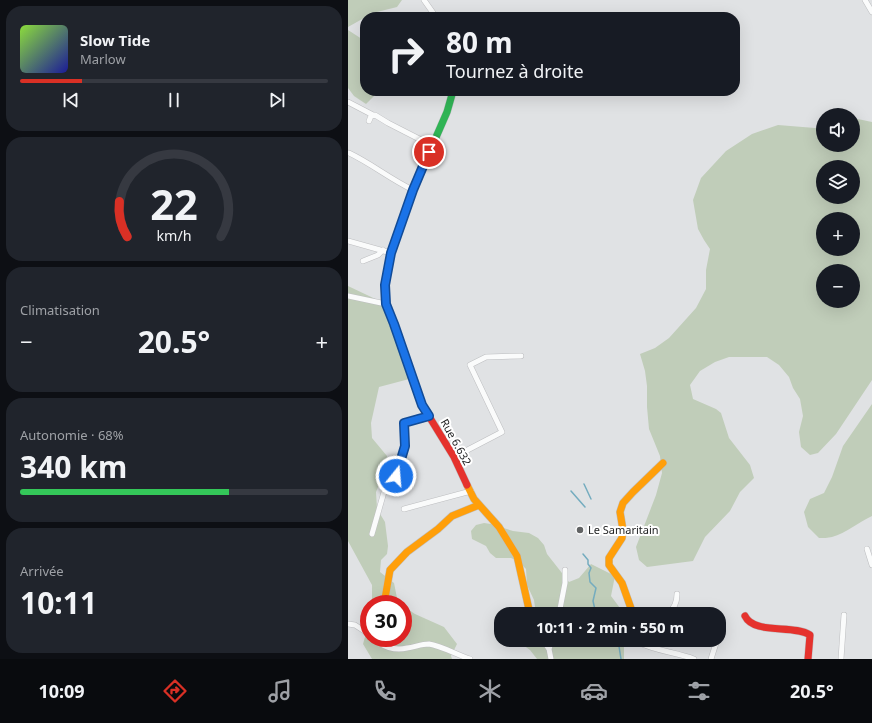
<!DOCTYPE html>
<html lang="fr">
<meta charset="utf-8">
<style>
:root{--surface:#171b24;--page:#20242c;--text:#f1f3f6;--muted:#9ea1a6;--line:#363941;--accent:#d93025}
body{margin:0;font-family:"Noto Sans",sans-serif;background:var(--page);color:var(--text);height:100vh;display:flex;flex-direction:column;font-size:15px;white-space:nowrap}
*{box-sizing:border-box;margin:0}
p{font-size:13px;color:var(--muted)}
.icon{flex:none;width:22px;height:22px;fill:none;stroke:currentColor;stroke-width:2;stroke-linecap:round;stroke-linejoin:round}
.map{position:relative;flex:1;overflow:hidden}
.details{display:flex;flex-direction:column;gap:6px;padding:6px;background:#0d0f14;width:348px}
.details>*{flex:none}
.banner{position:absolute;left:12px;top:12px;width:380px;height:84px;border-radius:16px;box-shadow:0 4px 16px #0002;background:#171b24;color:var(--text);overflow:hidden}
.buttons{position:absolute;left:468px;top:108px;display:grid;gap:8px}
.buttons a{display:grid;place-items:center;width:44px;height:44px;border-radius:50%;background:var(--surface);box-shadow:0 4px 16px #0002;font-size:20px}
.speed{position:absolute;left:12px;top:595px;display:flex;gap:8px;font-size:20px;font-weight:700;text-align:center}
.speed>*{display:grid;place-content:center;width:52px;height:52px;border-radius:50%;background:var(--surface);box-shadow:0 4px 16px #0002;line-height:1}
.speed .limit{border:6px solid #d22;background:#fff;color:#111}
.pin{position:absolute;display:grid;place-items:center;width:34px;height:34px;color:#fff;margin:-17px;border:2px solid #fff;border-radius:50%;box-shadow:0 1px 4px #0007}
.me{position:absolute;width:44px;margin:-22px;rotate:17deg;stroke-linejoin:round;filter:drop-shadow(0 0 3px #0008)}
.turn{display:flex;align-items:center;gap:14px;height:84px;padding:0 20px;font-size:18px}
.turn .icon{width:52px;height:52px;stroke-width:2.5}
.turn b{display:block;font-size:28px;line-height:34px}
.big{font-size:30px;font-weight:700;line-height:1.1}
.details .widget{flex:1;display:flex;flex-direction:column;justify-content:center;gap:6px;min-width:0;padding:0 14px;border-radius:16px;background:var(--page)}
.details .dial{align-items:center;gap:0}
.dial svg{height:104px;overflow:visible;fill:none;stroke:var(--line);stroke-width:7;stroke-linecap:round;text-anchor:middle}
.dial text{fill:var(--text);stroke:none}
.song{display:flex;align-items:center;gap:12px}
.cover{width:48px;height:48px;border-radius:6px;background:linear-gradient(135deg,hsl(90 70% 55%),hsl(240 70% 35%))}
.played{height:4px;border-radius:2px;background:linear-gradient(90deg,var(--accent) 20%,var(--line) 20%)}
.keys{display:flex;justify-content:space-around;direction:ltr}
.heat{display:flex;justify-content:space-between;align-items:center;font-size:22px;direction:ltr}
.charge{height:6px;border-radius:3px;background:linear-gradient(90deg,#34c759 68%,var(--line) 0)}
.trip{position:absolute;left:146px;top:607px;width:232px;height:40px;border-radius:16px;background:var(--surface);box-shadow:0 4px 16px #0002;font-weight:700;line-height:40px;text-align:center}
.tabs{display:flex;height:64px;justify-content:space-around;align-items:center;background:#090b0e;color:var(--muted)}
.tabs .icon{width:28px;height:28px}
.tabs .current{color:var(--accent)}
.tabs b{font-size:18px;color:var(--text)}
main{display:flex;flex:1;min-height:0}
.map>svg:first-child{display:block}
.green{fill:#c0cdb9;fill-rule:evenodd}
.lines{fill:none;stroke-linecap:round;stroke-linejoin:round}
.stream{stroke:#74acbf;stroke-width:1.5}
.street-casing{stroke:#bdbec0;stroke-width:6}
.fast-casing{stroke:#bdbec0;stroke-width:8}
.slow-casing{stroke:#bdbec0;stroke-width:8}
.jam-casing{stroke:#bdbec0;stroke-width:8}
.street{stroke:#fafbfb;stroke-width:5}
.fast{stroke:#30b455;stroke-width:7}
.slow{stroke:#ff9f0a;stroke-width:7}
.jam{stroke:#e5322d;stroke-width:7}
.route-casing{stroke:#114b97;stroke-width:10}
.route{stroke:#1a73e8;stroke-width:7}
.poi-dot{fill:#616364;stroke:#fff;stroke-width:1.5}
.labels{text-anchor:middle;stroke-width:4;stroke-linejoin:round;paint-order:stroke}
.street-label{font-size:11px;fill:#1d1e1f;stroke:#fff}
.poi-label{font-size:11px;fill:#1d1e1f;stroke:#fff;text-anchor:start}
</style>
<main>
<section class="details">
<div class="widget">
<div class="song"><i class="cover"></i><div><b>Slow Tide</b><p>Marlow</p></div></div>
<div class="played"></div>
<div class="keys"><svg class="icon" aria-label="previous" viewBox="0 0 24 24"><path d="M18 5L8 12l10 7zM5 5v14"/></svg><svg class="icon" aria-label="pause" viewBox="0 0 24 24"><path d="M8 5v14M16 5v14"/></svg><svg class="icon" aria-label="next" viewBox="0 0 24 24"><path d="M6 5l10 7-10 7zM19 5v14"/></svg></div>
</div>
<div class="widget dial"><svg viewBox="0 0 100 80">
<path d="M14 69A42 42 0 1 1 86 69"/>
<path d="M14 69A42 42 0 0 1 8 42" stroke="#d93025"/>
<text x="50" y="56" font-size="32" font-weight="700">22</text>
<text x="50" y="72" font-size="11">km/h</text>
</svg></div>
<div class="widget"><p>Climatisation</p>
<div class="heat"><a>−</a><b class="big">20.5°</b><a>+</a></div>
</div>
<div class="widget"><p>Autonomie · 68%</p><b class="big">340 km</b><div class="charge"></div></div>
<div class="widget"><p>Arrivée</p><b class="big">10:11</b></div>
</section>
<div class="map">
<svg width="524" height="659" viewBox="0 0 524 659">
<rect width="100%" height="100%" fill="#e0e2e4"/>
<path class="green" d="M0,0H54L49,7L25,13L0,27Z
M0,30L17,41V91H31L18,104L6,96L0,88Z
M505,118L524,122V380L488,434L470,453L462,455L453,447L451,432L455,416L452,399L445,388L441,377L431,365L419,357H381L367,362L352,371L342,385L345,399L368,409L373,413L381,438L402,465L406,478L392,492L382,511L357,537L345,561L299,567L291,560L288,547L308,495L314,473L312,456L301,429L299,407V386L297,371L292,354L307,348L321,338L348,308L358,289V270L362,249L356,240L350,229L345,200L353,178L378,151L404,134L430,125L467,128L475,126V145H505ZM475,167H505V197H475ZM475,219H505V249H475ZM475,271H505V301H475Z
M0,286L38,304L65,378L31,387L23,423L24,438L39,456L40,463L28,492L29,509L37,522L40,546L39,554L33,560L32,572L46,583L50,603L52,604H24V585L0,541Z
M524,404V516C511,522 498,533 484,537C480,538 475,538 471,538L460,527L456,512L462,499L476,493L484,477L495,446Z
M136,523L143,524L165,531L181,533L190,538L196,545L199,554L221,582L231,578L243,564L267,576L263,596L275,612V614H190L187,607L186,600L179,585L178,569L170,561L163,558H148L142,553L138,546L124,539L123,531L128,525Z
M55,606L67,614L96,627L109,644L103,656L104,659H24L15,644L21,623V638H55Z
M175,640H276V659H189L182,650L175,645Z"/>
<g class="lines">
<path class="stream" d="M236,484L243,499
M223,491L237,507
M235,554L240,560V564L243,568L241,573L242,582L248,588L245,601L248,614
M270,640L273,659"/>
<g class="street-casing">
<path id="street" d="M76,0L88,17
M517,0L524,12
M0,102L25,115
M21,121L23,116L27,115L40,123L83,145
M1,153C24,164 42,179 65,190
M0,241L43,253
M15,261L30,255L35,250
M0,296L38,304
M106,457L154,432L122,365L138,357L173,356
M56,509L123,491
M24,534L38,485L48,476L55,455L57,446L56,423L81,416
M519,549L524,565
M211,614L217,583V570
M320,614C326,608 329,603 329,594
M0,624L7,625L21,634
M371,635L372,630
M25,638C34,647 47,651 59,648C67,647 73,644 81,644C94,646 109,655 122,659
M195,640L201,649L203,659
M289,640L290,642C307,651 328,652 346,659
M201,649L204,640
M363,659L369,640
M493,659L496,615"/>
</g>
<g class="fast-casing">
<path id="fast" d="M62,369L38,304L37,285L43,253L65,190L99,112L105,91"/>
</g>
<g class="slow-casing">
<path id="slow" d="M119,485L126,499L151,527L169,556L182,614
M36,604L42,570L59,552L90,529L104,516L131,505
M285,614L274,583L261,565V558L274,538L275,530L272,512L275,503L285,492L315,463"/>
</g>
<g class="jam-casing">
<path id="jam" d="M62,369L74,405L106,457L119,485
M397,616C406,635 446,624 462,635L460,659"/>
</g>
<use href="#street" class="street"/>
<use href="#fast" class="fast"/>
<use href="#slow" class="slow"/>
<use href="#jam" class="jam"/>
</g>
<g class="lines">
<g class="route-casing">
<path id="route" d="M48,476L57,446L56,423L81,416L74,405L46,324L38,304L37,285L43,253L65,190L81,152"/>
</g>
<use href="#route" class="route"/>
</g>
<circle class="poi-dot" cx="232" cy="530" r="4"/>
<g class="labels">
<g class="street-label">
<text transform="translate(108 442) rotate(61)" y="4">Rue 6.632</text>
</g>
<g class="poi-label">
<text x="240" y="534">Le Samaritain</text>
</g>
</g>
</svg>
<div class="buttons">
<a><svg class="icon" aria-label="sound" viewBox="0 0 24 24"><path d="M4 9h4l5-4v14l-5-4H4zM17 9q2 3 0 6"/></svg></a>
<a><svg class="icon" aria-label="layers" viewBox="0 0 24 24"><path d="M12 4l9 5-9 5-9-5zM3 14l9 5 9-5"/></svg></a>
<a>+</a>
<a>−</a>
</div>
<div class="speed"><div class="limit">30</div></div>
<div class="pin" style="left:81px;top:152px;background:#d93025"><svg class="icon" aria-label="arrive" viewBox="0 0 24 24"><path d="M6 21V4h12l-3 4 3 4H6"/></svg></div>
<svg class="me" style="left:48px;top:476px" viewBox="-20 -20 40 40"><circle r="17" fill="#1a73e8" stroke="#fff" stroke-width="3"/><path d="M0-11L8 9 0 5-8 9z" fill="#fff"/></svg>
<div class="trip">10:11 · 2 min · 550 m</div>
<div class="banner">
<div class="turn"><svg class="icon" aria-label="right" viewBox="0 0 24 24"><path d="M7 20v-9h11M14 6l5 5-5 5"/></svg><div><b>80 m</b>Tournez à droite</div></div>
</div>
</div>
</main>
<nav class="tabs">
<b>10:09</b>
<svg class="icon current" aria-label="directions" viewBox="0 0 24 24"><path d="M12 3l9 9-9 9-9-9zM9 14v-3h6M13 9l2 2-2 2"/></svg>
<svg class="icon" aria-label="music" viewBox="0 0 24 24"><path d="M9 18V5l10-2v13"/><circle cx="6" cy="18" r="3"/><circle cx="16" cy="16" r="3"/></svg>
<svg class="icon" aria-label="phone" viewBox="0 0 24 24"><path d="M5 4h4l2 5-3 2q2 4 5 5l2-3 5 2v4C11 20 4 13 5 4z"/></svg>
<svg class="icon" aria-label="climate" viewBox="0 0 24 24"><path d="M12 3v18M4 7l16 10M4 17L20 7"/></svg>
<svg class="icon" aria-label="car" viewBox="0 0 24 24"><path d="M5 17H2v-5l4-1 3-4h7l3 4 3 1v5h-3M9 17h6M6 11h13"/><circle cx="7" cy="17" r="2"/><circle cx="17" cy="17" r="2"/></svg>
<svg class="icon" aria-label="filters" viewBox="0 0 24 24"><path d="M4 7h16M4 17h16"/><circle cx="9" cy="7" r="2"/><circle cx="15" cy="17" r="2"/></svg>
<b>20.5°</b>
</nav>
